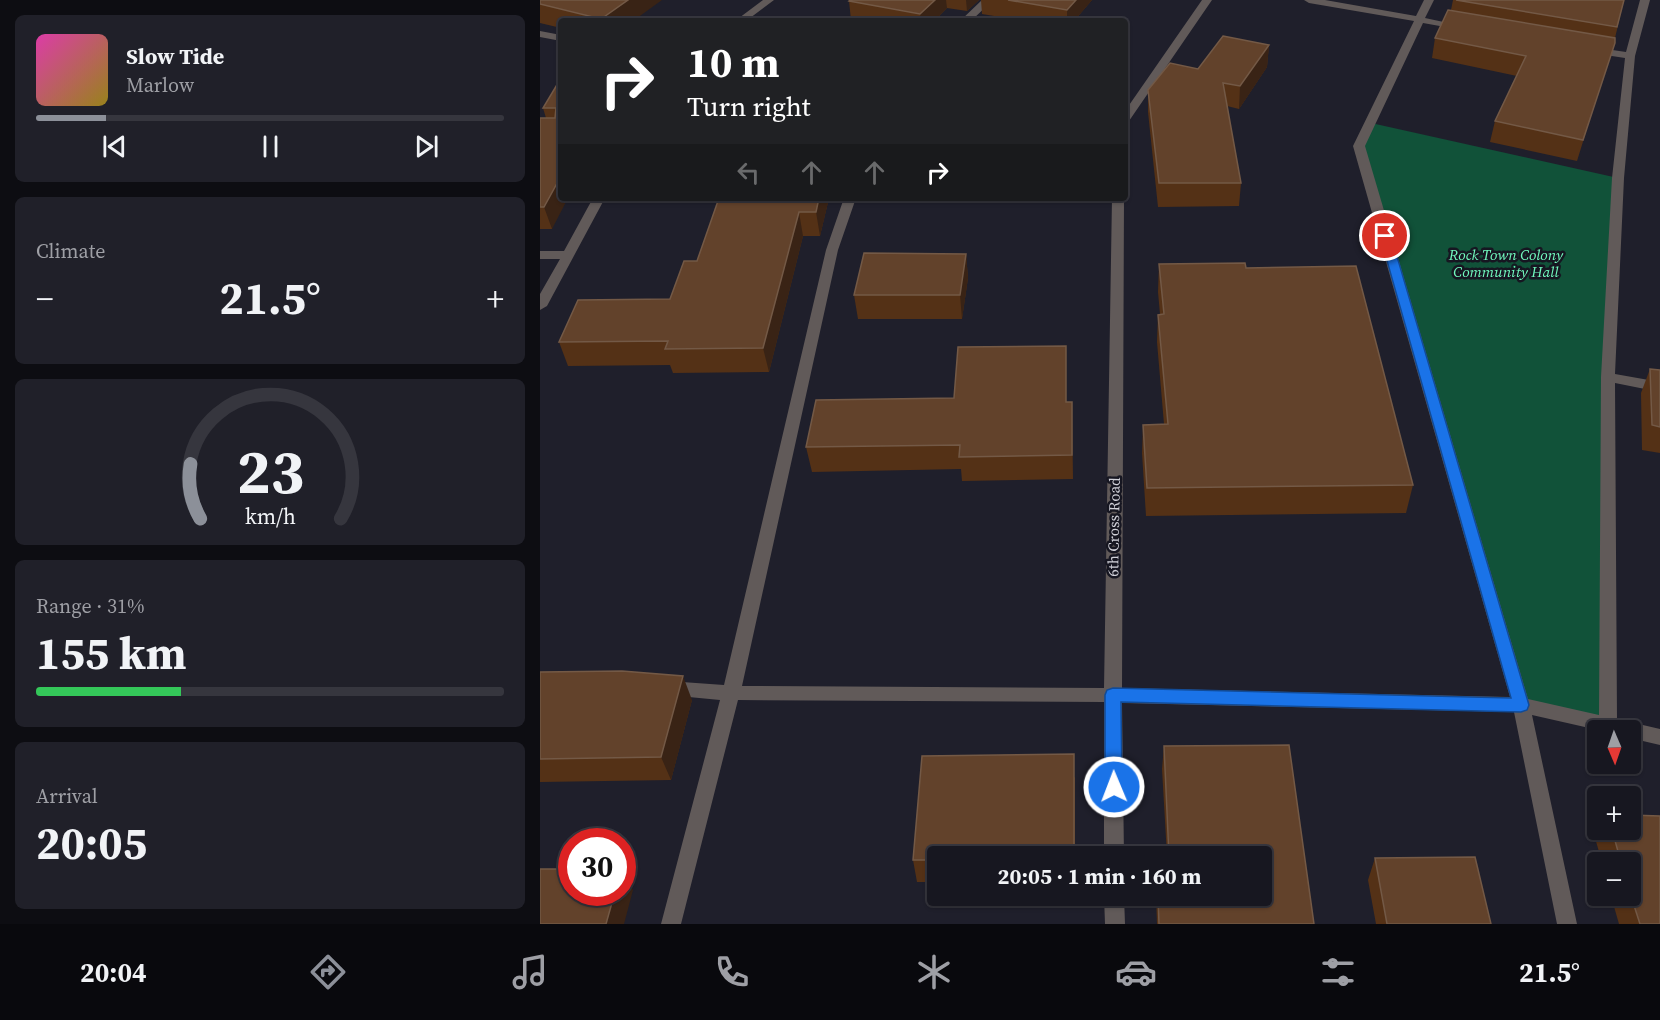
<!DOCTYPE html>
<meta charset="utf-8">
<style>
:root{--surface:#171720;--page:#202029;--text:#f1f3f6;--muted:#9e9fa5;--line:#36363e;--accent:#8c9099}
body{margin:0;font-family:"Source Serif 4",serif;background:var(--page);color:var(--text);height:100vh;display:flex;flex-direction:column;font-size:22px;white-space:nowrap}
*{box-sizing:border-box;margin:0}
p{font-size:20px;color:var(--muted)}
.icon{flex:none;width:33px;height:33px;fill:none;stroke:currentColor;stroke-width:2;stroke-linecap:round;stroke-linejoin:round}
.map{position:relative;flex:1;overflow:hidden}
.panel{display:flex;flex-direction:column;gap:15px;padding:15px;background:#0d0d12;width:540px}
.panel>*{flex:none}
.banner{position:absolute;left:18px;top:18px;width:570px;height:183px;border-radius:6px;box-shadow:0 2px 4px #0004,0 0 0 2px var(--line);background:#202124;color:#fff;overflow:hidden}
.needle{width:39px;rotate:178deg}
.fabs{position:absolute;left:1047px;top:720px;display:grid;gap:12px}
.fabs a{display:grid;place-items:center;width:54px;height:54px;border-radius:6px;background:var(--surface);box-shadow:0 2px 4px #0004,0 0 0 2px var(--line);font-size:30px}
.speed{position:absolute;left:18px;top:828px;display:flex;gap:12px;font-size:30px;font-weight:700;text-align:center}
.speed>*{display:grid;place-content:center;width:78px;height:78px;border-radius:50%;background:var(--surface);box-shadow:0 2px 4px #0004,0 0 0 2px var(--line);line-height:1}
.speed .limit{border:9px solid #d22;background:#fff;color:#111}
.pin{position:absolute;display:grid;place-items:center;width:51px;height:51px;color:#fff;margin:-26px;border:3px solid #fff;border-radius:50%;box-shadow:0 2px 6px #0007}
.me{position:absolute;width:66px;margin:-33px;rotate:359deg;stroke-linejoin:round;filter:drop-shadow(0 0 4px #0008)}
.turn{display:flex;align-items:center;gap:21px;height:126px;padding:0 30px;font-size:27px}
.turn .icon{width:78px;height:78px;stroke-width:2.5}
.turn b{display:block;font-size:42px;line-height:51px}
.lanes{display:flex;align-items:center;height:57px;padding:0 30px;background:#0003;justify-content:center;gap:30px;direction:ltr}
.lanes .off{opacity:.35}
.big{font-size:45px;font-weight:700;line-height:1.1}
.panel .card{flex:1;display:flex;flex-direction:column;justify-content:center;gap:9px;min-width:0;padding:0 21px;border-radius:9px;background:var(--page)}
.panel .dial{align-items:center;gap:0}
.dial svg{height:156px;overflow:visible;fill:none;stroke:var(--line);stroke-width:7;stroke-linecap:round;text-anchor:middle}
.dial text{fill:var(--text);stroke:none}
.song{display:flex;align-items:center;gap:18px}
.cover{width:72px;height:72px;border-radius:9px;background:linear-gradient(135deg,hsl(320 70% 55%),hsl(50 70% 35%))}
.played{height:6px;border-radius:3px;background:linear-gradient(90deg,var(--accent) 15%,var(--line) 15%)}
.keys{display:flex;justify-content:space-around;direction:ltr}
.heat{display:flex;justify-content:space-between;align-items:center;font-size:33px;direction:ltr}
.charge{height:9px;border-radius:4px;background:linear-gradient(90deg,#34c759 31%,var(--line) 0)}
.trip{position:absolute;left:387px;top:846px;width:345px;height:60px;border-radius:6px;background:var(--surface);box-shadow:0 2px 4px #0004,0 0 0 2px var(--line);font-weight:700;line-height:60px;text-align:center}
.dock{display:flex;height:96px;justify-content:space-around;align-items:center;background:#09090d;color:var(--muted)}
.dock .icon{width:42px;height:42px}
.dock .selected{color:var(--accent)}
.dock b{font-size:27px;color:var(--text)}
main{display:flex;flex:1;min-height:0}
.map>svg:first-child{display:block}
.green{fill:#115239}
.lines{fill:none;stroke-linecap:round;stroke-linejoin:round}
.minor{fill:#615a59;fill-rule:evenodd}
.wall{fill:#543116}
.shaded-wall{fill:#392315}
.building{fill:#62422b;stroke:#735946;stroke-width:1.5}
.route{fill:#1a73e8;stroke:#114b97;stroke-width:1.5}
.labels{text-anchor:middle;stroke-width:5;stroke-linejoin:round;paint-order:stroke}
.park-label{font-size:15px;font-style:italic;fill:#71fabe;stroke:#161621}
.street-label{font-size:15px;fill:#d1d1d9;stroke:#161621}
</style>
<main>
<section class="panel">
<div class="card">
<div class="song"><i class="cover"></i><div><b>Slow Tide</b><p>Marlow</p></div></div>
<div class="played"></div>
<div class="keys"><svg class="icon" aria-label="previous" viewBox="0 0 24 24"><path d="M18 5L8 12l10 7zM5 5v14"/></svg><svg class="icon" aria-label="pause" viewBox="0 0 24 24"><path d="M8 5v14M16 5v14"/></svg><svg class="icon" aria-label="next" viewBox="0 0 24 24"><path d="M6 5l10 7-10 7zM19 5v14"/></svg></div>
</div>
<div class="card"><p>Climate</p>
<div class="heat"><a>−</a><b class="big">21.5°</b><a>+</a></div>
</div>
<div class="card dial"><svg viewBox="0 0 100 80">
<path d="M14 69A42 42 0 1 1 86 69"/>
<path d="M14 69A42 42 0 0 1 9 41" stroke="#8c9099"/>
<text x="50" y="56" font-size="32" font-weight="700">23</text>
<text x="50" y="72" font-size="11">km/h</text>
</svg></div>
<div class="card"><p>Range · 31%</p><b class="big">155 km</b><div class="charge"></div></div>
<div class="card"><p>Arrival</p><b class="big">20:05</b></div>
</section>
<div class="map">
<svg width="1120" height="924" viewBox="0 0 1120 924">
<rect width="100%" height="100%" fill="#1f1f2b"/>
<path class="green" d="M831,123L1078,178L1068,723L981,705L819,146Z"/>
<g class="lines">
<path class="minor" d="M223,0H234L206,21H195Z
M442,0H453L431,21H420Z
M662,0H672L589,121L585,122V111Z
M764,0H785L876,16L884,0H894L885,18L927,27L922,30L883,23L825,146L988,699L1059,715L1061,377L1072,178L1085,58L1052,53L1047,50L1052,47L1086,52L1100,0H1110L1095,56L1084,178L1075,374L1120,382V392L1075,383L1077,719L1120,729V745L1090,738V730H1058L992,715L1037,924H1017L974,712L582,703L584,856H564V702L198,700L141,924H121L180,700L128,695L122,693L119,688L122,683L128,681L184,685L286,250L304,198H316L298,250L202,686L564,688L572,198H584L582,688L970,697L813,146L874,21L769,3Z
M0,31L21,35V41L0,37Z
M53,198H65L7,306L0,310V294L20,259H0V251H24Z
M564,896H584L585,924H565Z"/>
</g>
<path class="wall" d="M0,0L93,21H21V28L0,23Z
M310,0H439L427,11L407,8L394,21H318L311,20L309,1Z
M441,0H552L534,21H484L442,14Z
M913,0H1084L1075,38L1037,161L950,142L955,121L977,76L892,58L895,38L911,10Z
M729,45L727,67L699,109L687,106L701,183L699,206L618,207L608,112V90L658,69Z
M21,78L12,229H0V118H6L3,108Z
M179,198H289L280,236H263L229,372L133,373L130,365L28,366L19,342L130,299L157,261Z
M426,254L428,278L422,319H318L314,295Z
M619,264L706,268L873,485L866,513L606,516L602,453L603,425L624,424L617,342L618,315L620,314L618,292Z
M1110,369L1120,370V453L1102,450L1101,393Z
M527,402H532L533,479L422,481L421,469L272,472L266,447Z
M0,672L152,700L131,780L0,782Z
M749,745L774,924H617L616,896H722V856H627L622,769L624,746Z
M535,777V856H398V882H377L373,860Z
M1059,830H1090L1120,924H1079L1071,896H1090V862H1062L1055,838Z
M835,858L951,924H836L828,880Z"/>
<path class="shaded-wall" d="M88,0H122L93,21H61V19Z
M395,0H406L407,8L394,21H381L380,14Z
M426,0H439L427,11Z
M536,0H552L534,21H527V10Z
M729,45L727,67L699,109L700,86Z
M21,176V198H28L12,229L4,207Z
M279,198H289L280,236L276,212Z
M259,212L263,236L229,372L223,348Z
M426,254L428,278L422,319L420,295Z
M143,676L152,700L131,780L121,757Z
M82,871L93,890L84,924H66L75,892H82Z"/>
<path class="building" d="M0,0H88L61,19L0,4Z
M310,0H395L380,14L309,1Z
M468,0H536L527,10Z
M916,0H1084L1077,27Z
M908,10L1075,38V43L1043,140L955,121L986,56L895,38Z
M683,36L729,45L700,86L683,83L701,183H619L608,90L630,63L658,69Z
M21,78V176L4,207H0V118H15L16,108H3Z
M179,198H279L276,212H259L223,348L125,349L128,341L19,342L38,300L130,299L144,261H157Z
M324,253L426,254L420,295H314Z
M705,263L706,268L816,266L873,485L607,488L603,425L628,424L618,315L624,314L619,264Z
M526,346V402H532V455L419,457L420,445L266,447L276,400L414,398L418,347Z
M1110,369L1120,370V427L1112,425Z
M82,671L143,676L121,757L0,759V672Z
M749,745L774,924H619L618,896H722V856H629L624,746Z
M534,754V856H398V860H373L382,756Z
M1090,815L1120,816V924H1100L1090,893V862H1081L1072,830H1090Z
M935,857L951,924H847L835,858Z
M0,869H32V892H75L66,924H0Z"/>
<path class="route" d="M845,232L851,236L989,705L987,710L981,712L581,702L582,787L580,793L574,795L568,793L565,787V695L567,690L573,688L971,698L840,236Z"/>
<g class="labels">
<g class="park-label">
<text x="966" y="260">Rock Town Colony<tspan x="966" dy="17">Community Hall</tspan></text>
</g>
<g class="street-label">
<text transform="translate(574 527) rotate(-89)" y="5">6th Cross Road</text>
</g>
</g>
</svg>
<div class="fabs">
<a><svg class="needle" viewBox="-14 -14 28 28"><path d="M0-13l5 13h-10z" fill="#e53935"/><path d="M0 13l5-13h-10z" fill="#9e9fa5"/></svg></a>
<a>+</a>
<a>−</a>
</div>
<div class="speed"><div class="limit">30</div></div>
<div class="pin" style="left:845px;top:236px;background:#d93025"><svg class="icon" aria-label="arrive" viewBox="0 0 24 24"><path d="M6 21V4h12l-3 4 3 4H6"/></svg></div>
<svg class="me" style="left:574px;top:787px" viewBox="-20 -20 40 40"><circle r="17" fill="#1a73e8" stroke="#fff" stroke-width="3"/><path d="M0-11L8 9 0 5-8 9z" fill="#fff"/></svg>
<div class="trip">20:05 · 1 min · 160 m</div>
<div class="banner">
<div class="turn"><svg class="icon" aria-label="right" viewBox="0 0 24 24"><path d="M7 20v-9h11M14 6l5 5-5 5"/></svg><div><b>10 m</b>Turn right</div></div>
<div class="lanes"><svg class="icon off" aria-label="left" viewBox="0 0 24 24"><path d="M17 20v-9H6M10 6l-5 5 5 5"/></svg><svg class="icon off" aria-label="ahead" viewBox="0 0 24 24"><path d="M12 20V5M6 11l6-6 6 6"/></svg><svg class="icon off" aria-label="ahead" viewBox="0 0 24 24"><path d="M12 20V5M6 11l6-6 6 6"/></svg><svg class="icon" aria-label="right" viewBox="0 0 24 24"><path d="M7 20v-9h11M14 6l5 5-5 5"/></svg></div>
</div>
</div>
</main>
<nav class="dock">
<b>20:04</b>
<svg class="icon selected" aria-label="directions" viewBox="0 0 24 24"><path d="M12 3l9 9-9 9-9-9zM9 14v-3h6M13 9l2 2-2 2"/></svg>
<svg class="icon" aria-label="music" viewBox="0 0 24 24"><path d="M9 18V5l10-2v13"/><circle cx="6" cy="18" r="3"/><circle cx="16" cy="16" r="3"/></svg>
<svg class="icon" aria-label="phone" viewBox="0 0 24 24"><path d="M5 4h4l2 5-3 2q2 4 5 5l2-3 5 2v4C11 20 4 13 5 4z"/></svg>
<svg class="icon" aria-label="climate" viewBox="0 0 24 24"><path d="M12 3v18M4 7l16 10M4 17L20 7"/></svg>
<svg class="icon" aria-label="car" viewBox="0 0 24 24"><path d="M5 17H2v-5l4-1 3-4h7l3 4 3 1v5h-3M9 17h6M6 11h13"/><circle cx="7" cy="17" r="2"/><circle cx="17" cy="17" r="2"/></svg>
<svg class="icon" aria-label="filters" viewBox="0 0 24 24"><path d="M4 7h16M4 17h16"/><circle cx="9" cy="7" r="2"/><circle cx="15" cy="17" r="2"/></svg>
<b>21.5°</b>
</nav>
